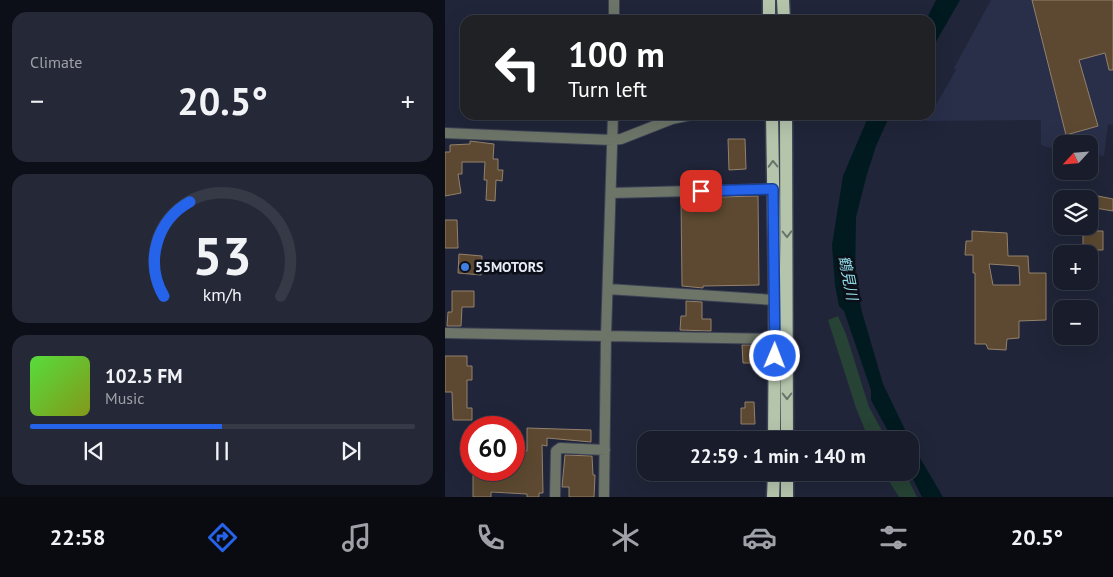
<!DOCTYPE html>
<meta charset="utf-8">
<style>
:root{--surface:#181c2b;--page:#252937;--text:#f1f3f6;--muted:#9fa1a9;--line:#363a47;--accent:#2563eb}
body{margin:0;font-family:"PT Sans","Noto Sans JP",sans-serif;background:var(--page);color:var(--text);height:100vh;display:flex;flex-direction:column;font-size:19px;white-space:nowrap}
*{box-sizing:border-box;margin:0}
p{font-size:16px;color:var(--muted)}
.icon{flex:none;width:28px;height:28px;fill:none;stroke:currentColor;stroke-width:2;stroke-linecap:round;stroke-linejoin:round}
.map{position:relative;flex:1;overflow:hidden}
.side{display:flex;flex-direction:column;gap:12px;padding:12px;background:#0d0f18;width:445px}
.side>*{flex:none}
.top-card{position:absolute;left:15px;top:15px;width:475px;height:105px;border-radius:15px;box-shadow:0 5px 20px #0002,0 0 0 1px var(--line);background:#202124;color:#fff;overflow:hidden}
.needle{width:32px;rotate:244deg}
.buttons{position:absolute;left:608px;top:135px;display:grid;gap:10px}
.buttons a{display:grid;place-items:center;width:45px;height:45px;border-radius:10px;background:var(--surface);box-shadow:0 5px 20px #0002,0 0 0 1px var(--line);font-size:25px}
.speed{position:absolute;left:15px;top:416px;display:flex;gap:10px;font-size:25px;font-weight:700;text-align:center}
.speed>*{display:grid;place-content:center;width:65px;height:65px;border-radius:50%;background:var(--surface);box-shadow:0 5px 20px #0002,0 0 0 1px var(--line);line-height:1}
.speed .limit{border:8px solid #d22;background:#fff;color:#111}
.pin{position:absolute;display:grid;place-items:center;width:42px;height:42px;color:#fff;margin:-21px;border-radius:10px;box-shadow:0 2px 8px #0006}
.me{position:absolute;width:55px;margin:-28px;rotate:1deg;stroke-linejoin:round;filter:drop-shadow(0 0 4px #0008)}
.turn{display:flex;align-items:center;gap:18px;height:105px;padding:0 25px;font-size:22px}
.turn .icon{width:65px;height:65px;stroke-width:2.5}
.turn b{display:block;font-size:35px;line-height:42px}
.big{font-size:38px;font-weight:700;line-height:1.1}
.side .card{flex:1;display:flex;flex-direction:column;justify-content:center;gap:8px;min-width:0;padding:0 18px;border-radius:15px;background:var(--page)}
.side .dial{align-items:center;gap:0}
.dial svg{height:130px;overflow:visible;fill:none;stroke:var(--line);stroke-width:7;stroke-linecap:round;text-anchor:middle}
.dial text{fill:var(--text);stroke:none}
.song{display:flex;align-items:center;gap:15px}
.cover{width:60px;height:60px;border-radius:8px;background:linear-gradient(135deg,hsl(110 70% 55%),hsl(70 70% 35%))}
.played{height:5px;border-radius:2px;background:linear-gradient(90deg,var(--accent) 50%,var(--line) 50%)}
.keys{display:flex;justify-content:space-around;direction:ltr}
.heat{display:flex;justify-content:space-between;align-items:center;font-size:28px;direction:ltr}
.trip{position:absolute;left:192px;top:431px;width:282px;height:50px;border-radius:15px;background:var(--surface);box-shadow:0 5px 20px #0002,0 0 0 1px var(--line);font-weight:700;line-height:50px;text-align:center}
.tabs{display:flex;height:80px;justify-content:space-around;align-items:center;background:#0a0b11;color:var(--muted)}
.tabs .icon{width:35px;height:35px}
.tabs .active{color:var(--accent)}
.tabs b{font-size:22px;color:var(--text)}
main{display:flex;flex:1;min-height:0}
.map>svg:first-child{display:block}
.built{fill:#292f49}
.green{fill:#264335}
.water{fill:#001a1f}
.building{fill:#5d4931;stroke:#93816c;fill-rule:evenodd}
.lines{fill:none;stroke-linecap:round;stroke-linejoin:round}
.minor-casing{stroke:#3c4154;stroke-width:12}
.primary-casing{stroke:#3c4154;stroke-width:15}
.minor{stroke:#6d7569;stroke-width:10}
.primary{stroke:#b5c5ac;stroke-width:12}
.oneway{stroke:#697369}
.route-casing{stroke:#184099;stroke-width:12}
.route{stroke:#2563eb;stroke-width:9}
.shop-dot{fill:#3f7fe0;stroke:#0c0f17;stroke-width:2}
.labels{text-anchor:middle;stroke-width:5;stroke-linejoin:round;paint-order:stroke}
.poi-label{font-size:14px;font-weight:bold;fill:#e6ebf8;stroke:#0c0f17;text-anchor:start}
.water-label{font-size:15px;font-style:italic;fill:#8ed9e5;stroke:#0c0f17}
</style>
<main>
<section class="side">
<div class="card"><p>Climate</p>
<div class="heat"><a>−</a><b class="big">20.5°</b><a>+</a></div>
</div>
<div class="card dial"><svg viewBox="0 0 100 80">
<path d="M14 69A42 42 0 1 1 86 69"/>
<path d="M14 69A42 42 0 0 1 30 11" stroke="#2563eb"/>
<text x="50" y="56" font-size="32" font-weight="700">53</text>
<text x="50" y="72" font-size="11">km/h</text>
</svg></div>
<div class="card">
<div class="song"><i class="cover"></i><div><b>102.5 FM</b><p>Music</p></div></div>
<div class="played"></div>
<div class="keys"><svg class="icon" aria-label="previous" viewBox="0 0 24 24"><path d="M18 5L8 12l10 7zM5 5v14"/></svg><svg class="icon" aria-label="pause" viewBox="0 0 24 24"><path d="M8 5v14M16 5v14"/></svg><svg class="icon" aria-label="next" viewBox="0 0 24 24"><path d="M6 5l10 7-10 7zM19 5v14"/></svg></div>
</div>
</section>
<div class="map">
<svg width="668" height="497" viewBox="0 0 668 497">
<rect width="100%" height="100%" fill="#202539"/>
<path class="built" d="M546,0H668V125L663,124L659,156L644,154V144H616V151L596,145V120L480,121L485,115L511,70L509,68Z"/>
<path class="green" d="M393,316L401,334L424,407L442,440H424L411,408L383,320Z
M439,473H460L472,497H454Z"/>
<path class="water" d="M491,0H515L485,52V20H481Z
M424,115H445L431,146L422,174L411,217L410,280L417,312L438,384L465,440H448L426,400V390L399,311L394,306L390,285L387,245L398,176Z
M466,443L468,446L498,497H477L465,473L466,472Z"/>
<path class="building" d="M587,0H668V70H664L660,53L634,60L653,126L621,135Z
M283,139H300L301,169L284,170Z
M25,141L49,144L48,159H53V170H58L57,181L51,180L50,201L41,200L42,180H39L40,162H17V174H13L16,193L0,196V152H5V145L25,144Z
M313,196L314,285L258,286V288L237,286L236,198Z
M653,196L668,199V211L650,208Z
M0,220H12L13,248H0Z
M527,231L562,233L563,256H583L584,273H601V320L574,321V338L562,339L561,350L543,349L541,344H530V273H528V255H520L521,241H527ZM544,264L574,266L575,285H548Z
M638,231H658V250H638Z
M14,254L37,256L36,275L13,273Z
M7,291H29V307H17L16,326H2L3,312H7Z
M241,301L257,302V319H266V331L235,330L236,316H241Z
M297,345H309L310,363H298Z
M0,356H22V366H27V380H22V408H27V420H8L7,392H0Z
M300,402H309L310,424H296V408H300Z
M82,428L146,430V442L102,438V446L97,445L98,493H94V497H82V494L46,492V497H28V470H69V450L82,451Z
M120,455L147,456L148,475H150L149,497H124V487H117Z"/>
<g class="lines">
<g class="minor-casing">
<path id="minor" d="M169,0V20
M0,133L167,140L176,139L227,119L246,115
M166,193L329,189
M163,289L330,300
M0,333L330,339
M110,497L111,451L115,448L160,450
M159,497L161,336L168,115"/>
</g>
<g class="primary-casing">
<path id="primary" d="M324,0V20
M338,0L339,20
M327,115L330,300L329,440
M341,115L342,440
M328,497L329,472
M342,497V472"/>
</g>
<use href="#minor" class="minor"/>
<use href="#primary" class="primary"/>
</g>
<defs><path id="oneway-chevron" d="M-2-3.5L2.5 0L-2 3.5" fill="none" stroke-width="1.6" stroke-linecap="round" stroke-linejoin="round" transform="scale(1.25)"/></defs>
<g class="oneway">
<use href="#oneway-chevron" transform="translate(328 164) rotate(-91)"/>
<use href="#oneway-chevron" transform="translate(342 234) rotate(89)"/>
<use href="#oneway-chevron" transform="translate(342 396) rotate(90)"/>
</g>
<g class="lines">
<g class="route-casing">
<path id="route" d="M256,191L328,189L330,356"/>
</g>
<use href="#route" class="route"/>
</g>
<circle class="shop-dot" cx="20" cy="267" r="5"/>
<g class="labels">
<g class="poi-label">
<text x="30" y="272">55MOTORS</text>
</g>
<g class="water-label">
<text transform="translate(403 278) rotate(79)" y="5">鶴見川</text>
</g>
</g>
</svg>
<div class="buttons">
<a><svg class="needle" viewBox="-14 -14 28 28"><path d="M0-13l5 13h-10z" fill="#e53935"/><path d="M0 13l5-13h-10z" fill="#9fa1a9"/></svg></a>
<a><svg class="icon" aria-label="layers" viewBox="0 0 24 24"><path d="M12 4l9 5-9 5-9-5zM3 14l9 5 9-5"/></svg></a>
<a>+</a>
<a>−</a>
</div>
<div class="speed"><div class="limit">60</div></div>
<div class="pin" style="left:256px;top:191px;background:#d93025"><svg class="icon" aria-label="arrive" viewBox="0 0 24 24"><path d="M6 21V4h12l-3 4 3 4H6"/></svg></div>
<svg class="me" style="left:330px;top:356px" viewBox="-20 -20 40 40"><circle r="17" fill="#2563eb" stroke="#fff" stroke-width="3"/><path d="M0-11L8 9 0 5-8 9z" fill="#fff"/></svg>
<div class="trip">22:59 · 1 min · 140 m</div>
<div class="top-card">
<div class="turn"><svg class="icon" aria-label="left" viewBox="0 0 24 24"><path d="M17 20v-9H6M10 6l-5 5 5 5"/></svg><div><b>100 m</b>Turn left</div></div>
</div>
</div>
</main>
<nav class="tabs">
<b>22:58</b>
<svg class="icon active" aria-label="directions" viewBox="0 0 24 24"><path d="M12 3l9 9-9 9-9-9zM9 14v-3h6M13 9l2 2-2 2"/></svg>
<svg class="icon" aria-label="music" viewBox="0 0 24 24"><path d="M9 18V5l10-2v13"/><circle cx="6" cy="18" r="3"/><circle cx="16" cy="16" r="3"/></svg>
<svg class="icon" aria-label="phone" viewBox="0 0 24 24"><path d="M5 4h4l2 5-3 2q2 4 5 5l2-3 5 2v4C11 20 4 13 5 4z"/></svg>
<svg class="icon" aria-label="climate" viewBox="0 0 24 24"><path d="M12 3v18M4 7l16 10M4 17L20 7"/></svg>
<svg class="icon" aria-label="car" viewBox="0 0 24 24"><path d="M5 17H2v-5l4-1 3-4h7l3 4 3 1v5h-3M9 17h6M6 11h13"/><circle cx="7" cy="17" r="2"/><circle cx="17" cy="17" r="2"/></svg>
<svg class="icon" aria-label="filters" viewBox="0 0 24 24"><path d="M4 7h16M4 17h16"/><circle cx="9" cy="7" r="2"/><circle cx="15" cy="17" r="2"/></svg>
<b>20.5°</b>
</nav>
